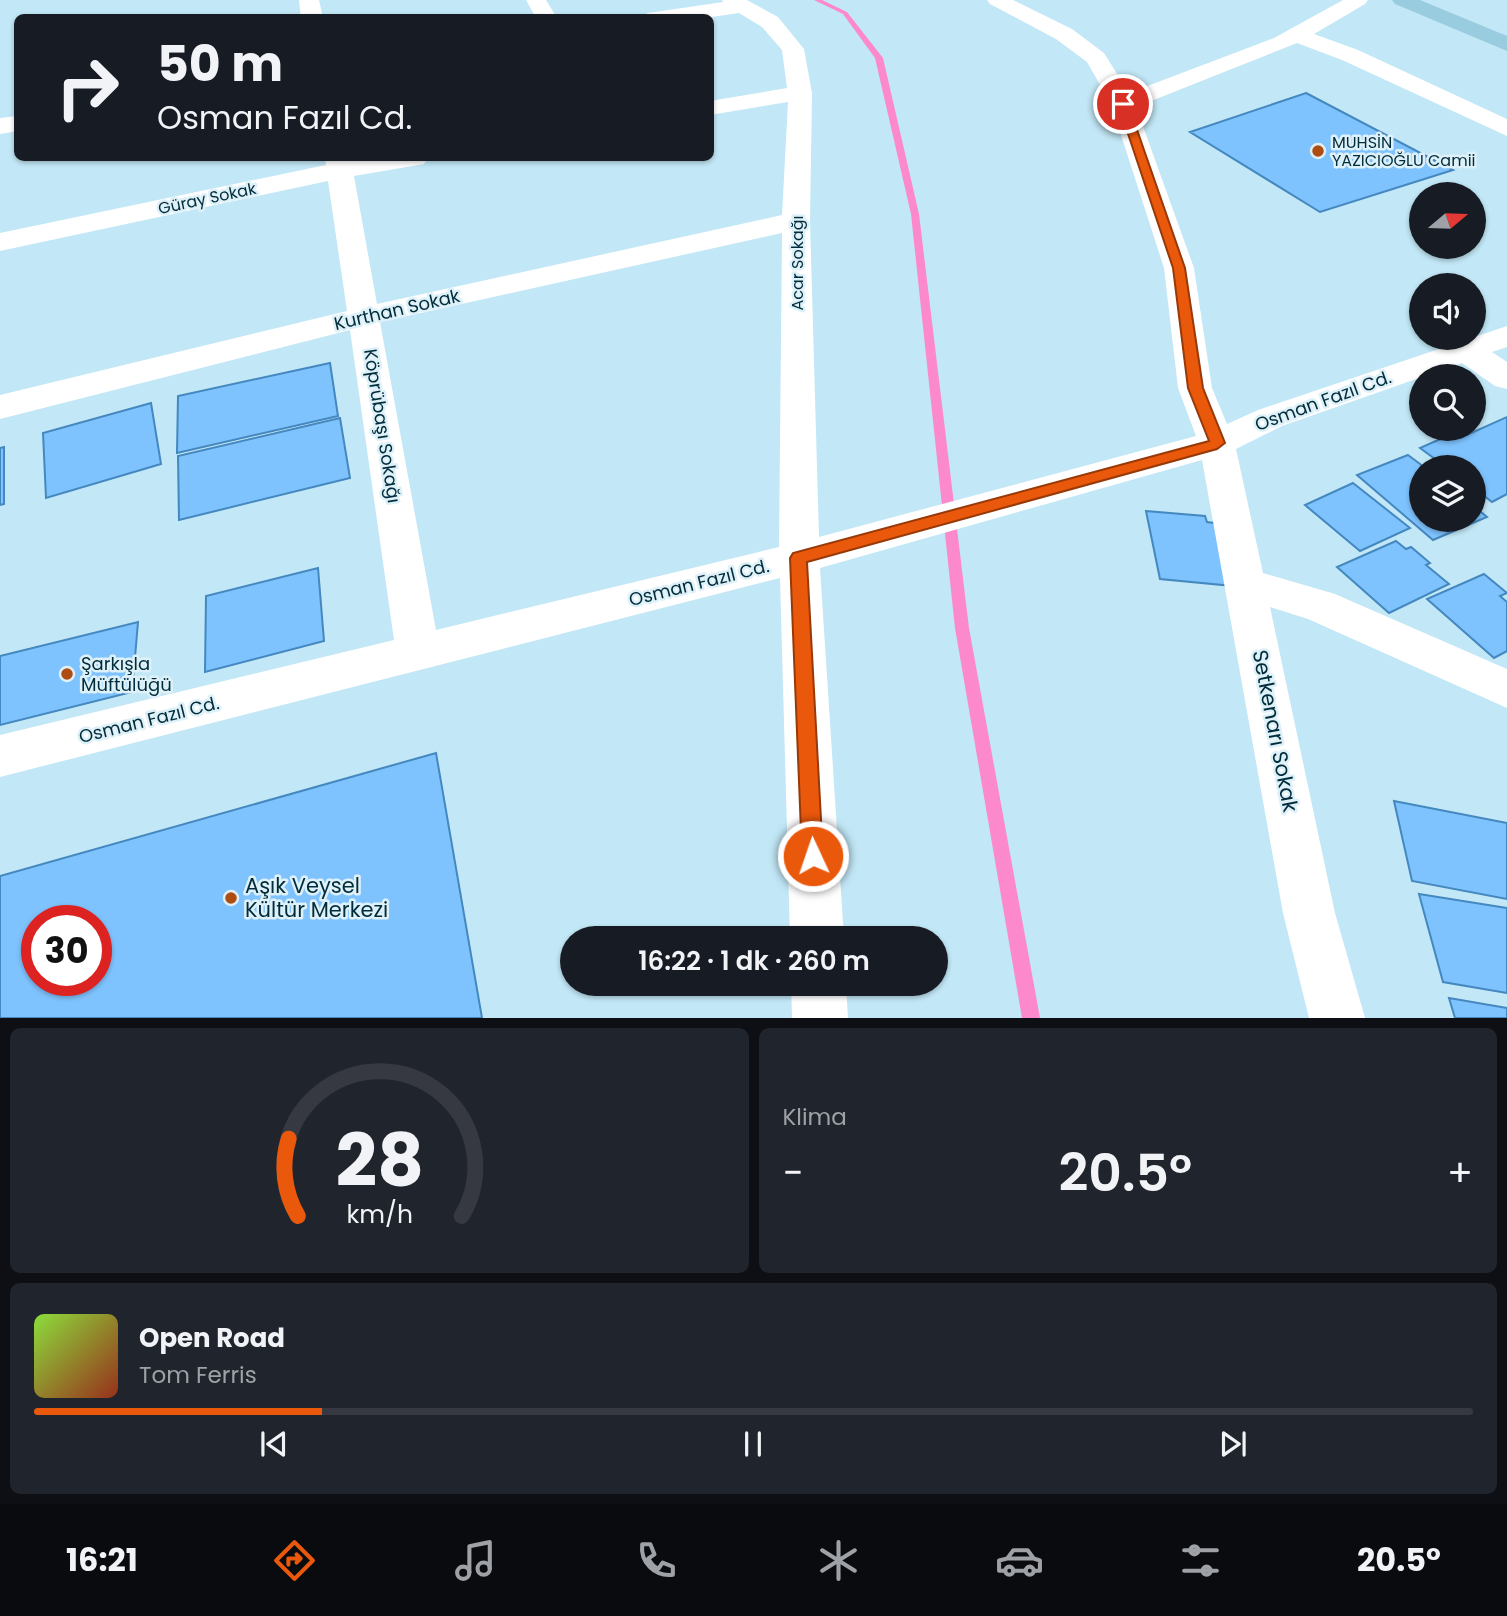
<!DOCTYPE html>
<html lang="tr">
<meta charset="utf-8">
<style>
:root{--surface:#171b24;--page:#20242c;--text:#f1f3f6;--muted:#9ea1a6;--line:#363941;--accent:#ea580c}
body{margin:0;font-family:Poppins,sans-serif;background:var(--page);color:var(--text);height:100vh;display:flex;flex-direction:column;font-size:26px;white-space:nowrap}
*{box-sizing:border-box;margin:0}
p{font-size:23px;color:var(--muted)}
.icon{flex:none;width:38px;height:38px;fill:none;stroke:currentColor;stroke-width:2;stroke-linecap:round;stroke-linejoin:round}
.map{position:relative;height:1018px;overflow:hidden}
.drawer{display:flex;flex-direction:column;gap:10px;padding:10px;background:#0d0f14;flex:1}
.drawer>*{flex:none}
.top-card{position:absolute;left:14px;top:14px;width:700px;height:147px;border-radius:10px;box-shadow:0 2px 5px #0004;background:#171b24;color:var(--text);overflow:hidden}
.needle{width:46px;rotate:71deg}
.tools{position:absolute;left:1409px;top:182px;display:grid;gap:14px}
.tools a{display:grid;place-items:center;width:77px;height:77px;border-radius:50%;background:var(--surface);box-shadow:0 2px 5px #0004;font-size:35px}
.speed{position:absolute;left:21px;top:905px;display:flex;gap:14px;font-size:35px;font-weight:700;text-align:center}
.speed>*{display:grid;place-content:center;width:91px;height:91px;border-radius:50%;background:var(--surface);box-shadow:0 2px 5px #0004;line-height:1}
.speed .limit{border:10px solid #d22;background:#fff;color:#111}
.pin{position:absolute;display:grid;place-items:center;width:60px;height:60px;color:#fff;margin:-30px;border:4px solid #fff;border-radius:50%;box-shadow:0 2px 7px #0007}
.me{position:absolute;width:77px;margin:-38px;rotate:357deg;stroke-linejoin:round;filter:drop-shadow(0 0 5px #0008)}
.turn{display:flex;align-items:center;gap:24px;height:147px;padding:0 28px;font-size:32px}
.turn .icon{width:91px;height:91px;stroke-width:2.5}
.turn b{display:block;font-size:49px;line-height:60px}
.big{font-size:52px;font-weight:600;line-height:1.1}
.drawer .tile{flex:1;display:flex;flex-direction:column;justify-content:center;gap:10px;min-width:0;padding:0 24px;border-radius:10px;background:var(--page)}
.drawer .dial{align-items:center;gap:0}
.dial svg{height:182px;overflow:visible;fill:none;stroke:var(--line);stroke-width:7;stroke-linecap:round;text-anchor:middle}
.dial text{fill:var(--text);stroke:none}
.song{display:flex;align-items:center;gap:21px}
.cover{width:84px;height:84px;border-radius:10px;background:linear-gradient(135deg,hsl(90 70% 55%),hsl(10 70% 35%))}
.played{height:7px;border-radius:4px;background:linear-gradient(90deg,var(--accent) 20%,var(--line) 20%)}
.keys{display:flex;justify-content:space-around;direction:ltr}
.heat{display:flex;justify-content:space-between;align-items:center;font-size:38px;direction:ltr}
.drawer .tiles{flex:1;display:grid;gap:10px;grid-template-columns:1fr 1fr}
.tile:last-child{grid-column:span 2}
.trip{position:absolute;left:560px;top:926px;width:388px;height:70px;border-radius:35px;background:var(--surface);box-shadow:0 2px 5px #0004;font-weight:600;line-height:70px;text-align:center}
.dock{display:flex;height:112px;justify-content:space-around;align-items:center;background:#090b0e;color:var(--muted)}
.dock .icon{width:49px;height:49px}
.dock .on{color:var(--accent)}
.dock b{font-size:32px;color:var(--text)}
.map>svg:first-child{display:block}
.lines{fill:none;stroke-linecap:round;stroke-linejoin:round}
.stream{fill:#fd89cd;fill-rule:evenodd}
.building{fill:#7fc3fe;stroke:#4488bf;stroke-width:2;fill-rule:evenodd}
.minor{fill:#fff;fill-rule:evenodd}
.major{fill:#9acce0;fill-rule:evenodd}
.route{fill:#ea580c;stroke:#983908;stroke-width:2}
.poi-dot{fill:#af4c12;stroke:#dff1f8;stroke-width:2.5}
.labels{text-anchor:middle;stroke-width:5;stroke-linejoin:round;paint-order:stroke}
.far-poi-label{font-size:16px;fill:#002c3b;stroke:#dff1f8;text-anchor:start}
.far-street-label{font-size:16px;fill:#002c3b;stroke:#dff1f8}
.street-label{font-size:18px;fill:#002c3b;stroke:#dff1f8}
.poi-label{font-size:18px;fill:#002c3b;stroke:#dff1f8;text-anchor:start}
.near-street-label{font-size:21px;fill:#002c3b;stroke:#dff1f8}
.near-poi-label{font-size:21px;fill:#002c3b;stroke:#dff1f8;text-anchor:start}
</style>
<div class="map">
<svg width="1507" height="1018" viewBox="0 0 1507 1018">
<rect width="100%" height="100%" fill="#c2e7f6"/>
<g class="lines">
<path class="stream" d="M814,0H822L847,12L883,58L919,214L969,628L1040,1018H1022L955,628L911,214L875,58L843,14Z"/>
</g>
<path class="building" d="M1306,93L1453,170L1320,212L1190,132Z
M330,363L338,416L177,453L178,396Z
M151,403L161,464L46,498L43,433Z
M1507,417V494L1492,502L1474,488V467H1446L1420,448L1454,433L1460,438Z
M340,418L350,478L179,520L178,456Z
M4,447V504L0,505V448Z
M1408,455L1424,467H1421V520H1474V506L1487,517L1433,540L1357,475Z
M1353,483L1410,528L1360,551L1305,505Z
M1146,511L1205,516L1207,522L1222,524L1244,587L1160,579Z
M1396,541L1406,549L1411,547L1430,563L1426,565L1449,584L1389,613L1337,567Z
M318,568L324,641L205,672L206,596Z
M1484,574L1507,593L1500,596L1507,602V651L1494,658L1427,599Z
M138,622L132,692L0,725V656Z
M436,753L482,1018H0V876ZM37,920H96V980H37Z
M1394,801L1507,823V899L1412,881Z
M1419,894L1507,908V993L1443,982Z
M1449,998L1507,1008V1018H1455Z"/>
<g class="lines">
<path class="minor" d="M299,0H319L323,18H301Z
M526,0H546L557,18H536Z
M722,0H747L778,17L804,49L812,93L810,221L819,537L1196,436L1178,388L1164,268L1111,104L1087,62L1056,39L990,4L987,0H1013L1072,29L1104,53L1129,93L1274,38L1343,0H1368L1365,4L1314,34L1358,50L1507,119V136L1342,60L1297,43L1136,107L1194,268L1212,388L1227,424L1258,410L1507,326V347L1492,352L1507,362V389L1495,386L1462,363L1282,426L1236,449L1263,573L1335,594L1507,669V708L1308,619L1270,607L1335,913L1365,1018H1309L1283,913L1202,460L820,568L844,938H790L780,578L0,777V735L394,640L350,330L0,419V395L347,311L328,181L0,251V233L326,165L325,158H351L352,160L369,158H428L424,164L354,176L377,304L782,215L788,102L710,115V101L787,88L782,50L762,27L739,13L705,18H645L647,13L655,12L723,2ZM782,233L779,547L436,630L380,322Z
M18,116V131L0,134V118Z
M791,984H846L848,1018H792Z"/>
<path class="major" d="M1392,0H1420L1507,36V51L1395,4Z"/>
</g>
<path class="route" d="M1123,101L1128,104L1185,268L1203,388L1225,443L1217,449L807,562L823,856L820,864L813,867L805,864L802,856L790,558L793,553L1209,441L1188,388L1173,268L1118,104Z"/>
<g class="poi-dot">
<circle cx="1318" cy="151" r="7"/>
<circle cx="67" cy="674" r="7"/>
<circle cx="231" cy="898" r="7"/>
</g>
<g class="labels">
<g class="far-poi-label">
<text x="1332" y="148">MUHSİN<tspan x="1332" dy="18">YAZICIOĞLU Camii</tspan></text>
</g>
<g class="far-street-label">
<text transform="translate(207 198) rotate(-12)" y="6">Güray Sokak</text>
<text transform="translate(797 263) rotate(-90)" y="6">Acar Sokağı</text>
</g>
<g class="street-label">
<text transform="translate(397 310) rotate(-13)" y="6">Kurthan Sokak</text>
<text transform="translate(1323 401) rotate(-20)" y="6">Osman Fazıl Cd.</text>
<text transform="translate(382 426) rotate(81)" y="6">Köprübaşı Sokağı</text>
<text transform="translate(699 583) rotate(-14)" y="6">Osman Fazıl Cd.</text>
<text transform="translate(149 720) rotate(-14)" y="6">Osman Fazıl Cd.</text>
</g>
<g class="poi-label">
<text x="81" y="670">Şarkışla<tspan x="81" dy="21">Müftülüğü</tspan></text>
</g>
<g class="near-street-label">
<text transform="translate(1275 731) rotate(79)" y="7">Setkenarı Sokak</text>
</g>
<g class="near-poi-label">
<text x="245" y="893">Aşık Veysel<tspan x="245" dy="24">Kültür Merkezi</tspan></text>
</g>
</g>
</svg>
<div class="tools">
<a><svg class="needle" viewBox="-14 -14 28 28"><path d="M0-13l5 13h-10z" fill="#e53935"/><path d="M0 13l5-13h-10z" fill="#9ea1a6"/></svg></a>
<a><svg class="icon" aria-label="sound" viewBox="0 0 24 24"><path d="M4 9h4l5-4v14l-5-4H4zM17 9q2 3 0 6"/></svg></a>
<a><svg class="icon" aria-label="search" viewBox="0 0 24 24"><circle cx="10" cy="10" r="6"/><path d="M15 15l6 6"/></svg></a>
<a><svg class="icon" aria-label="layers" viewBox="0 0 24 24"><path d="M12 4l9 5-9 5-9-5zM3 14l9 5 9-5"/></svg></a>
</div>
<div class="speed"><div class="limit">30</div></div>
<div class="pin" style="left:1123px;top:104px;background:#d93025"><svg class="icon" aria-label="arrive" viewBox="0 0 24 24"><path d="M6 21V4h12l-3 4 3 4H6"/></svg></div>
<svg class="me" style="left:813px;top:856px" viewBox="-20 -20 40 40"><circle r="17" fill="#ea580c" stroke="#fff" stroke-width="3"/><path d="M0-11L8 9 0 5-8 9z" fill="#fff"/></svg>
<div class="trip">16:22 · 1 dk · 260 m</div>
<div class="top-card">
<div class="turn"><svg class="icon" aria-label="right" viewBox="0 0 24 24"><path d="M7 20v-9h11M14 6l5 5-5 5"/></svg><div><b>50 m</b>Osman Fazıl Cd.</div></div>
</div>
</div>
<section class="drawer">
<div class="tiles">
<div class="tile dial"><svg viewBox="0 0 100 80">
<path d="M14 69A42 42 0 1 1 86 69"/>
<path d="M14 69A42 42 0 0 1 10 35" stroke="#ea580c"/>
<text x="50" y="56" font-size="32" font-weight="700">28</text>
<text x="50" y="72" font-size="11">km/h</text>
</svg></div>
<div class="tile"><p>Klima</p>
<div class="heat"><a>−</a><b class="big">20.5°</b><a>+</a></div>
</div>
<div class="tile">
<div class="song"><i class="cover"></i><div><b>Open Road</b><p>Tom Ferris</p></div></div>
<div class="played"></div>
<div class="keys"><svg class="icon" aria-label="previous" viewBox="0 0 24 24"><path d="M18 5L8 12l10 7zM5 5v14"/></svg><svg class="icon" aria-label="pause" viewBox="0 0 24 24"><path d="M8 5v14M16 5v14"/></svg><svg class="icon" aria-label="next" viewBox="0 0 24 24"><path d="M6 5l10 7-10 7zM19 5v14"/></svg></div>
</div>
</div>
</section>
<nav class="dock">
<b>16:21</b>
<svg class="icon on" aria-label="directions" viewBox="0 0 24 24"><path d="M12 3l9 9-9 9-9-9zM9 14v-3h6M13 9l2 2-2 2"/></svg>
<svg class="icon" aria-label="music" viewBox="0 0 24 24"><path d="M9 18V5l10-2v13"/><circle cx="6" cy="18" r="3"/><circle cx="16" cy="16" r="3"/></svg>
<svg class="icon" aria-label="phone" viewBox="0 0 24 24"><path d="M5 4h4l2 5-3 2q2 4 5 5l2-3 5 2v4C11 20 4 13 5 4z"/></svg>
<svg class="icon" aria-label="climate" viewBox="0 0 24 24"><path d="M12 3v18M4 7l16 10M4 17L20 7"/></svg>
<svg class="icon" aria-label="car" viewBox="0 0 24 24"><path d="M5 17H2v-5l4-1 3-4h7l3 4 3 1v5h-3M9 17h6M6 11h13"/><circle cx="7" cy="17" r="2"/><circle cx="17" cy="17" r="2"/></svg>
<svg class="icon" aria-label="filters" viewBox="0 0 24 24"><path d="M4 7h16M4 17h16"/><circle cx="9" cy="7" r="2"/><circle cx="15" cy="17" r="2"/></svg>
<b>20.5°</b>
</nav>
